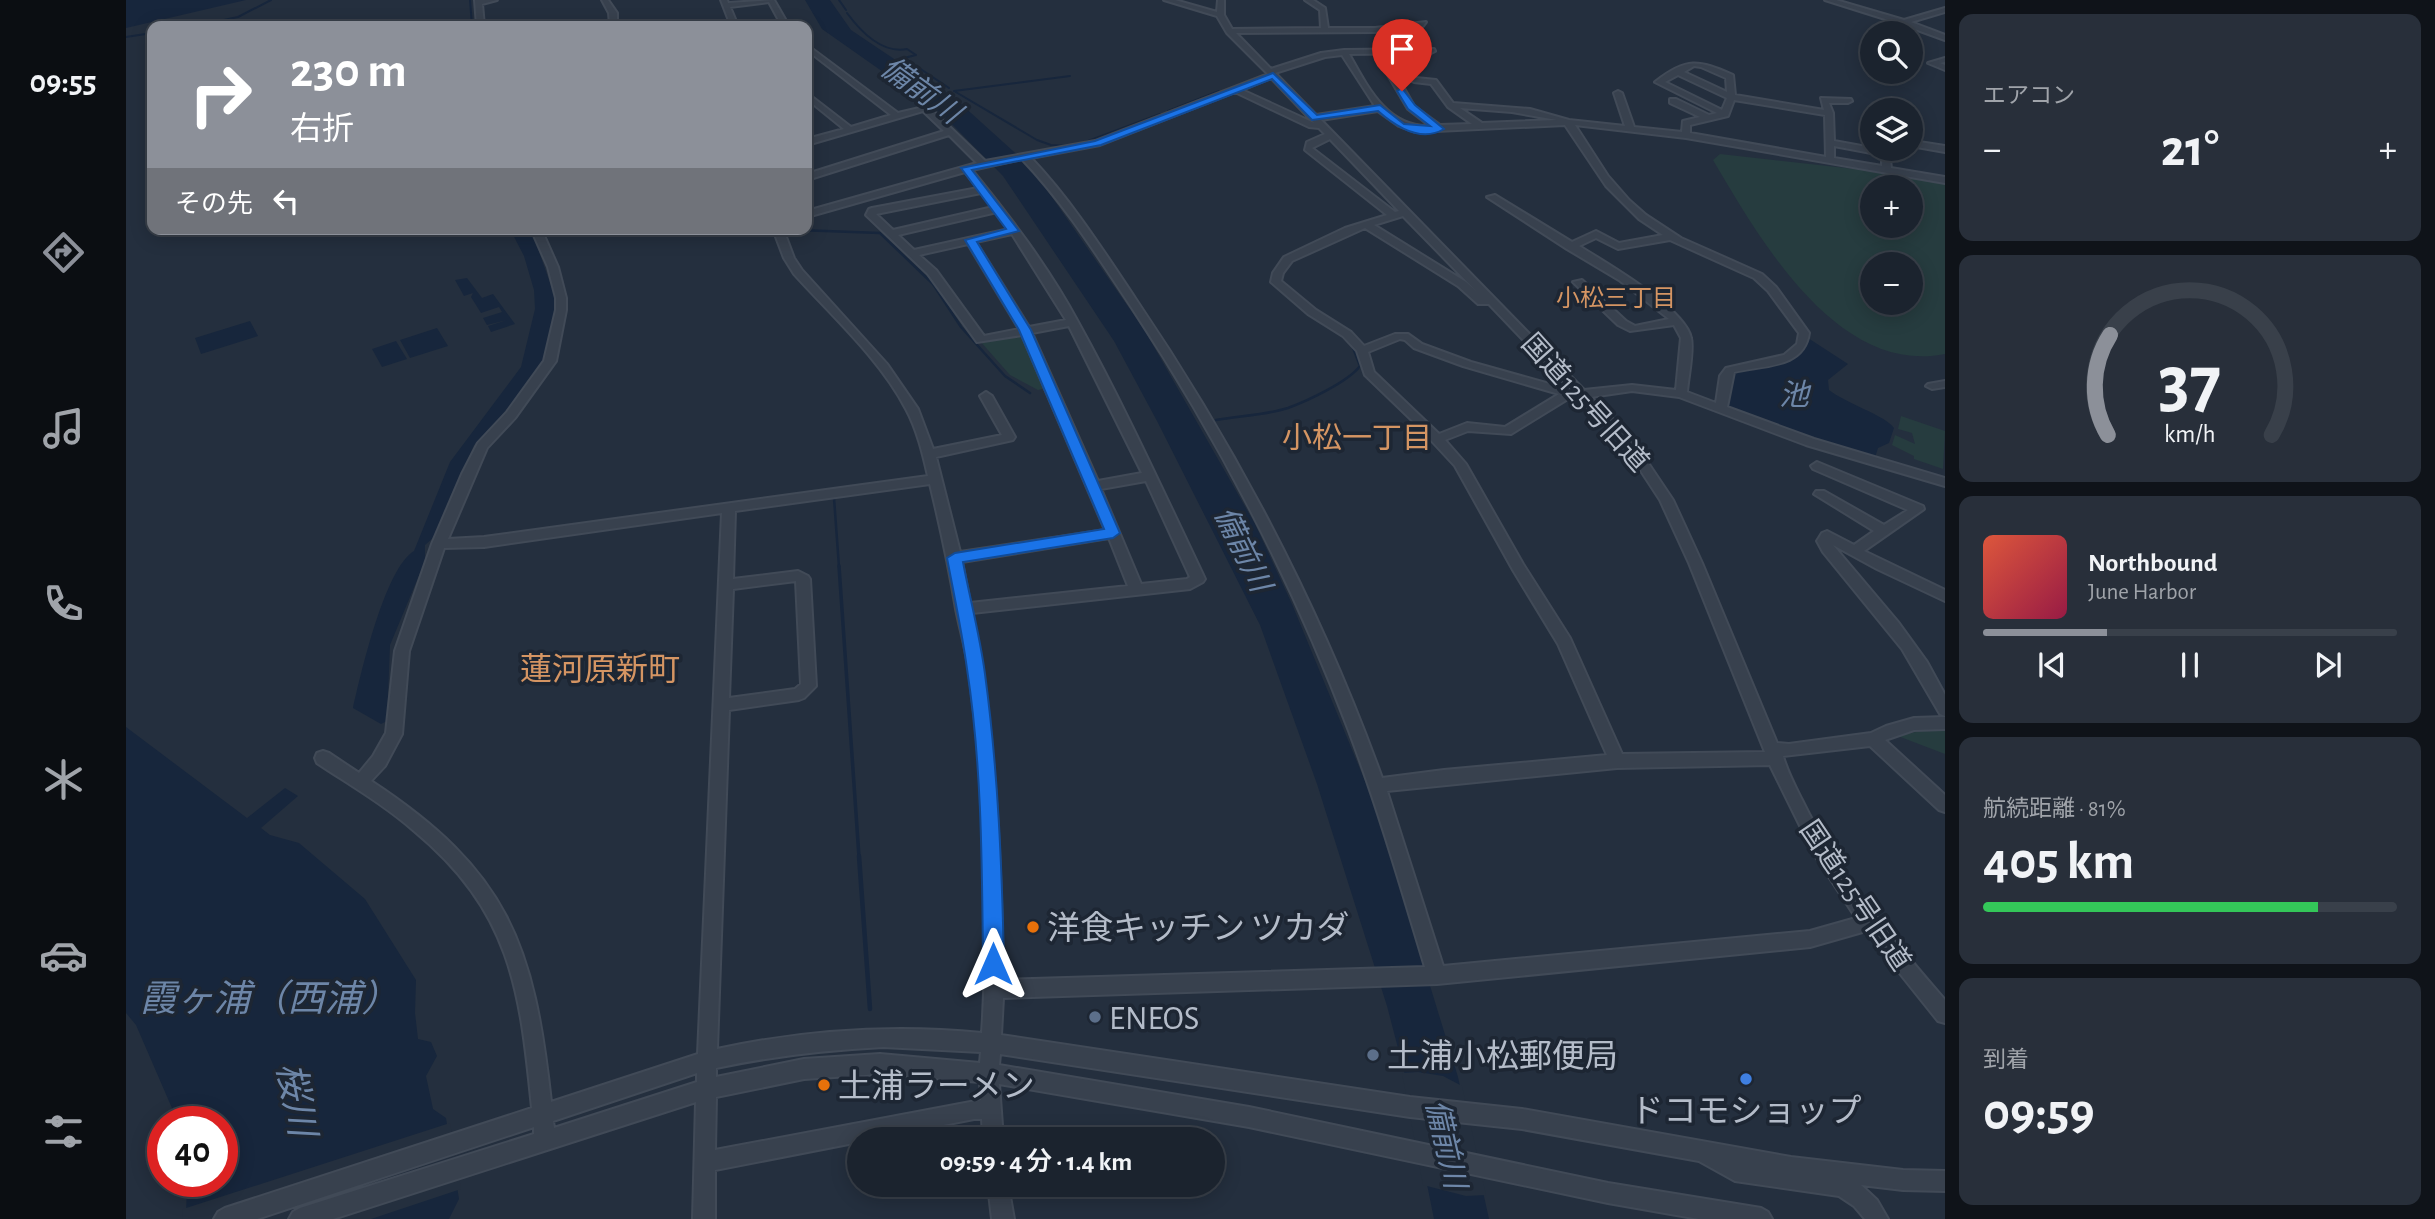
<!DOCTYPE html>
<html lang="ja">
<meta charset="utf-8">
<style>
:root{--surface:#1b232e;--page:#282f3a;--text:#f1f3f6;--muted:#a0a4aa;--line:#39404a;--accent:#8c9099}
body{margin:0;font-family:"Alegreya Sans","Noto Sans JP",sans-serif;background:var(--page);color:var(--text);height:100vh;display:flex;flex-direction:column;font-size:26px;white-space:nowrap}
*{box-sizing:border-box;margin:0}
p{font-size:23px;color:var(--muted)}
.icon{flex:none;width:38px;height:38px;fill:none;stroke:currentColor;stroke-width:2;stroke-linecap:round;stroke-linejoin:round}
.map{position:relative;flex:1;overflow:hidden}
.panel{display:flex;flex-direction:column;gap:14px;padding:14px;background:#0f1319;width:490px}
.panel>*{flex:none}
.banner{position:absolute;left:21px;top:21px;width:665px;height:214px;border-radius:14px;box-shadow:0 4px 18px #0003,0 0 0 2px var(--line);background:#8c9099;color:#fff;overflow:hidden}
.buttons{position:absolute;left:1734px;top:21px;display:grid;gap:14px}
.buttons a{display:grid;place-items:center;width:63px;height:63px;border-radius:50%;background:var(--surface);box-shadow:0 4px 18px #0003,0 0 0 2px var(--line);font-size:35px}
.speed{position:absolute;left:21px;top:1106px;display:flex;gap:14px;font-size:35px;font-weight:700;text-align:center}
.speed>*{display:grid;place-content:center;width:91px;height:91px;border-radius:50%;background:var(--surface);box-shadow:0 4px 18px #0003,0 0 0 2px var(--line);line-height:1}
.speed .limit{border:10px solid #d22;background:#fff;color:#111}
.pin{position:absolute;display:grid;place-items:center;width:60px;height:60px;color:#fff;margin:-72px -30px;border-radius:50% 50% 50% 0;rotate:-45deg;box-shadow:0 0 7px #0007}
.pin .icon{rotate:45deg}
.me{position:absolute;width:77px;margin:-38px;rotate:0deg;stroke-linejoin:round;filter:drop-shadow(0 0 5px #0008)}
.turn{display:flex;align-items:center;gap:24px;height:147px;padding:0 28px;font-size:32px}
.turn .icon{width:91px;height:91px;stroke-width:2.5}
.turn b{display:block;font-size:49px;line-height:60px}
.then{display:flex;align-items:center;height:66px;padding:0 28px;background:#0003;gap:14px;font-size:26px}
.big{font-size:52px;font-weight:600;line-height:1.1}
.panel .tile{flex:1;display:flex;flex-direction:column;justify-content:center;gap:10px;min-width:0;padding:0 24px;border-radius:14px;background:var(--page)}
.panel .dial{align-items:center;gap:0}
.dial svg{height:182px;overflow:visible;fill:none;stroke:var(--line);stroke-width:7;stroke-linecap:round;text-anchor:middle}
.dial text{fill:var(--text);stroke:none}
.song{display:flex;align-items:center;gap:21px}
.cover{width:84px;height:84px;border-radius:10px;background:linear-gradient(135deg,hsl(10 70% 55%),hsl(340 70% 35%))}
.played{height:7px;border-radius:4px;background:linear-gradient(90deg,var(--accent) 30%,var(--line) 30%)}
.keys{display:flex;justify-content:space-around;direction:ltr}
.heat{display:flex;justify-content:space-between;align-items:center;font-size:38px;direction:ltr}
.charge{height:10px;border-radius:5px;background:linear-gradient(90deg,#34c759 81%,var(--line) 0)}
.trip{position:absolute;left:721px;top:1127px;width:378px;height:70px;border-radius:35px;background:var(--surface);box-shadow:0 4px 18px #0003,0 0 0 2px var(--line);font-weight:600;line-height:70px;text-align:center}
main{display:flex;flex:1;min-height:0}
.menu{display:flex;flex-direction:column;width:126px;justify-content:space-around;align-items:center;background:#0b0e12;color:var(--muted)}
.menu .icon{width:49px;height:49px}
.menu .on{color:var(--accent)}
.menu b{font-size:32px;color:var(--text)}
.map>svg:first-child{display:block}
.green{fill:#263c3f;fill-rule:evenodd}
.water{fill:#17263c}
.pier{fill:#242f3e}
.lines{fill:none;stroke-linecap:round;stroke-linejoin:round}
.stream-far3{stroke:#17263c;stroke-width:2}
.stream-far2{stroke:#17263c;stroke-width:2.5}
.stream-far1{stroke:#17263c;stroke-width:3.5}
.stream{stroke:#17263c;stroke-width:4.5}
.minor-casing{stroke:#414a57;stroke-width:4}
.minor{fill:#38414e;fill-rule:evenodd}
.route{fill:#1a73e8;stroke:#114b97;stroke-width:2}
.food-dot{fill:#e8710a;stroke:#1d2633;stroke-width:2.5}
.service-dot{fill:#5c6f8a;stroke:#1d2633;stroke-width:2.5}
.shop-dot{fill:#3f7fe0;stroke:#1d2633;stroke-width:2.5}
.labels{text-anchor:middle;stroke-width:7;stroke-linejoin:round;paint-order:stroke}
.far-neighbourhood-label{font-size:24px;fill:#d59563;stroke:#1d2633}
.street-label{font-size:28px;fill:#b4bcc9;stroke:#1d2633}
.water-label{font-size:30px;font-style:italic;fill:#6d86a8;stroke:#1d2633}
.neighbourhood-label{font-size:30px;fill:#d59563;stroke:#1d2633}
.quarter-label{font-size:32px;fill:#d59563;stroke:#1d2633}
.near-poi-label{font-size:33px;fill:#b4bcc9;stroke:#1d2633;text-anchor:start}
.near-water-label{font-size:37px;font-style:italic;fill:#6d86a8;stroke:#1d2633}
</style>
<main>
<nav class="menu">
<b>09:55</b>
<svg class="icon on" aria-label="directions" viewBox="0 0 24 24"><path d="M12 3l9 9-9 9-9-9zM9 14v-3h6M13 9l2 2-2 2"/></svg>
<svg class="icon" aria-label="music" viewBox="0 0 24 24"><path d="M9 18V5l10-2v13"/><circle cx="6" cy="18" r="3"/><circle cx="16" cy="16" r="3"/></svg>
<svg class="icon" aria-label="phone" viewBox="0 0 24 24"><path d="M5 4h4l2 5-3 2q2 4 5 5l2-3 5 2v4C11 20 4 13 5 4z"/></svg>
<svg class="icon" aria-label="climate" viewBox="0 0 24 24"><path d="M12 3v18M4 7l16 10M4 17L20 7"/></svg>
<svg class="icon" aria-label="car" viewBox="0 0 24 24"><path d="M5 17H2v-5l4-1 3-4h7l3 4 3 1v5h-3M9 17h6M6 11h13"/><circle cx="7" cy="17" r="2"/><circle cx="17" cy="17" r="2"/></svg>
<svg class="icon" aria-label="filters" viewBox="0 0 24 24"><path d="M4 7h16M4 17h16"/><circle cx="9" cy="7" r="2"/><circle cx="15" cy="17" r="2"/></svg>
</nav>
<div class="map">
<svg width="1819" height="1219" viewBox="0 0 1819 1219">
<rect width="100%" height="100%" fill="#242f3e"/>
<path class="green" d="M1594,154L1819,179V354C1711,376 1633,238 1587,160ZM1746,187H1785V226H1746ZM1746,264H1785V303H1746Z
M892,334L896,336L920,388L912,390L884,375L854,341Z
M1775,416L1819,431L1817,469L1788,459V456L1766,445L1769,435L1789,444L1786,433L1772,429Z
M1819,730V754L1772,736L1794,731Z"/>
<path class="water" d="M0,0H120L0,28Z
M679,0H704L725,30L835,104L898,161L912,177L1019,331L1129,524L1166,604L1248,803L1332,1077L1363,1219H1308L1279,1075L1261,1006L1191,784L1134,625L1031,421L988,341L877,176L814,112L696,29Z
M384,229H405L429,297V313L419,363L383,412L348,445L307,538L299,545V561L264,645L261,721L255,724L227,708C235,673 259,568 288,551L324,462L395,367L409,309L408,290L398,256Z
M341,278L356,298L367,294L389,324L365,332L362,326L381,320L361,325L357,318L376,312L373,307L355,313L345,297L347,293L338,296L329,280Z
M124,321L132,336L75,354L69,338Z
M311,328L322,346L284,358L274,340Z
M1682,338L1722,364L1702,380L1703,390C1718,402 1762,417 1768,428L1763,443L1752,448L1748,461L1598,407L1606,371C1634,362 1670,370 1682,338Z
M270,341L281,359L256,367L246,349Z
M0,727L121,818L159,788L172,796L135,828L144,835L173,843L239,899L290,980L289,1013L292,1039L305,1042L311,1056L300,1076L307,1109L320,1118L333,1199L323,1219H60L61,1181H96V1122H52L10,1025L0,1013Z"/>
<path class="pier" d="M1292,1072L1317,1076L1336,1086L1360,1195L1340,1196L1297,1185L1276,1073Z
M324,1123L335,1189L245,1219H56L57,1209Z"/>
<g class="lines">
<path class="stream-far3" d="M344,0L346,25
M713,0L720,10
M721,13C735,32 756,54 781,49L790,55L778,58L823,88
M69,26L112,17L145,0
M0,37L26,33
M828,91L911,140L925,145L943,146
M828,91L944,76
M1042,111L1093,91
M954,144L1034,114"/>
<path class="stream-far2" d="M672,230L754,233L807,284L835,327L879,376L904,393
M1090,420C1113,416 1140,415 1162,408C1181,401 1222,382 1234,366L1226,345
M708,498L713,567"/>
<path class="stream-far1" d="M713,566L733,857"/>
<path class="stream" d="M733,856L744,1009"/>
<g class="minor-casing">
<path id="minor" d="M349,0H371L356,4L358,26H351Z
M476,0H482L491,13V26H484L483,13Z
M595,0H601L602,3L648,0L663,26H656L643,2L604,7L612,26H605Z
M1038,0H1049L1091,12L1092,0H1098V15L1106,29L1195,28L1194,10L1179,0H1187L1199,8L1202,28H1249L1300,22L1297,26L1249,32L1110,33L1145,69L1195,53L1218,50L1308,49L1309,51L1305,53L1223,54C1241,86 1261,128 1304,126L1282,109L1262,75L1274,71L1265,68V64L1283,68L1281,73L1290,78L1310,80L1327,103L1404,109L1443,120L1499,126L1488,93L1492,91L1496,93L1508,127L1556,132L1557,121L1574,117L1544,103V99H1550L1583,115L1591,113L1529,82C1561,57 1572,60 1607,75L1609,95L1698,110L1695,98L1725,99L1726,101L1722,103H1703L1707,113L1708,141L1763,151L1765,168L1819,177V183L1560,138L1449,125L1482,176L1503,200L1520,215L1555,238L1636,274L1650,287L1683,333C1678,369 1636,365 1608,372L1601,407L1688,439L1819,478V486L1680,445L1553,397L1506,391L1465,397L1506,439L1547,500L1576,563L1651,743L1663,744L1745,733L1760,726L1788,718L1819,717V729L1788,730L1759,740L1819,795V812L1813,810L1744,746L1657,756C1661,771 1669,786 1676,800C1712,874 1765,938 1819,1000V1023L1812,1021L1740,931L1684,947L1311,984L877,998L875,1035L1284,1097L1396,1109L1665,1157L1777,1170L1819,1171V1191L1777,1190L1735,1185L1751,1200L1762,1219H1739L1728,1206L1713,1196L1609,1181L1573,1161L1396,1129L1284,1117L874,1054L873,1065L1123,1107L1482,1183L1635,1208L1642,1212L1646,1219H1573L1482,1203L1123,1127L873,1084L877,1139H857L856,1119H848L746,1139H733V1142L589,1170V1219H567L570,1102L207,1219H163L167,1212L174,1208L408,1134V1127L131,1219H88L92,1212L99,1208L406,1108C394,988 385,911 287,830C257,804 224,785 191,763L189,758L191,753L197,751L203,753L233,773L247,756L260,733L269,651L306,544L336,474L352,443L381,412L418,361L430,310V298L422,267L406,231L407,229L416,231L432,267L440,298V310L430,361L389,418L361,448L322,539L358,537L802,476C797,454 791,429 780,409C754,359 705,315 668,274L658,258L647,229H657L668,258L676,270L761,364L792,409L807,449L876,435L854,396L860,392L866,396L889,437L887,440L810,457L834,552L979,530L896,335L851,342L802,274L740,215L743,209L746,208L852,188L839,172L681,217V211L851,163L823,135L681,180V174L818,131L797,111L681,145V139L718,129L681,99V93L725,127L765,115L681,50V45L772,113L802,106L859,161L969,141L1142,74L1101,33L1091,16ZM1216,55L1249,106L1190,115L1149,73L1199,57ZM1568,66L1575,67L1600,78L1601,92L1558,72ZM1552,75L1601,98L1596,110L1539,82ZM1271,76H1275L1288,82L1305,84L1322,107L1346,124L1314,125L1288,106ZM1145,78L1188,123L1116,90ZM1109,92L1183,127L1193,128L1199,134L1181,142L1179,150L1261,215L1219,228L1158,257L1147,273L1145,282L1182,314L1217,336L1231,351L1239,375L1291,425L1329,466L1387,570L1432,644L1481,755L1318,770L1256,778C1195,609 1110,447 1009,298C977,250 945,200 905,158L974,145ZM1608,100L1699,115L1700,157L1564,133V125L1602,116ZM1334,108L1386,112L1431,120L1356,123ZM1252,111L1273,126L1289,132L1439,125L1480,186L1513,219L1537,235L1493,243L1470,231L1446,242L1369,195L1361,197L1441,249L1493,280L1543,319L1509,326L1500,321L1456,280L1447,282L1492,325L1504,331L1548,325L1555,338L1550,390L1506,385L1458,390L1195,120ZM1204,139L1273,211L1269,212L1186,148ZM1708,146L1756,155V166L1708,158ZM896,159C939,204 972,257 1006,308C1093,440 1167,583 1223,731C1252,808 1275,887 1299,967L877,980C875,857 870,735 846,613L1064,589L1077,582L1079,579C1038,493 998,405 952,322C923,268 885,218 846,170ZM855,193L867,207L767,230L750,214ZM871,212L883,229L788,250L772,235ZM1277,216L1350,291L1340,282L1248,225ZM1239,228L1332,286L1352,304H1363L1445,390L1345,362L1296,344L1282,334H1269L1238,346L1225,332L1190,310L1155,281L1157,273L1166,261ZM886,234L940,320L903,327L850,242ZM1470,238L1492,249L1544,240L1628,278L1642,291L1673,333L1671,344L1658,355L1600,368L1594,376L1590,403L1561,392C1562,378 1568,351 1565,338C1560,309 1479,262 1453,246ZM842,244L893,329L858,336L810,270L793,255ZM943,326L1016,473L972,481L906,333ZM1274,339L1279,340L1288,348L1337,366L1433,394L1379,427L1341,423L1313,434L1248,372L1242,352ZM1445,397H1452L1498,445L1534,500L1563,563L1639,752L1496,754L1444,638L1397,564L1340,464L1319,440L1342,431L1385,434ZM1020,481L1064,577L1061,579L1015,584L975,489ZM804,484C814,525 823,567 830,609C834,629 840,650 843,671C859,790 864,913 856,1033C766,1024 679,1030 591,1049L603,710L673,700L678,698L690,686L684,579L682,576L672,571L607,579L609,511ZM596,513L572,1054L425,1102C408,944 382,871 245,781L259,766L276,734L283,651L318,548L358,547ZM983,538L1002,586L844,603L836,562ZM670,581L675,684L669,689L603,698L607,589ZM1644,765L1688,854L1730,918L1684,931L1317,966L1261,791L1491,768ZM757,1047L855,1052L854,1063L754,1054L678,1059L590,1077V1068C646,1056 701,1050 757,1047ZM571,1073V1082L428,1128L427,1121ZM754,1074L854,1082L855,1100L589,1150L590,1097L678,1079Z
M1699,0H1710L1778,20L1819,8V12L1785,22L1819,35V40L1775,24Z
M1819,58V62L1814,63L1819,65V70L1802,63Z
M1787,141L1819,146V152L1785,146Z
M1819,381V387L1806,389L1800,386L1802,384Z
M1691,462L1797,506L1798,509L1738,551L1819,590V601L1751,569L1707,545L1772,622L1801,662L1819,695V716L1814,714L1776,649L1697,552L1691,541L1696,533L1701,531L1728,545L1748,531L1688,494L1690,491H1698L1758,525L1782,510L1687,469L1685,466Z
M862,1185H882L888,1219H866Z"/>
</g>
<use href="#minor" class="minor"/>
</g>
<path class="route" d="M1147,73L1191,115L1254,105L1278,124L1304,126L1282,109L1271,91L1276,88L1289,105L1318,129C1295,143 1269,126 1252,111L1186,120L1146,79L975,145L846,170L893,231L851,242L905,330L994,533L987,538L837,562C844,599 854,636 859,674C872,770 876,866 878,964L875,971L867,973L860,971L857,964C856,866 856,766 841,669C836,632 828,595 821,558L829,553L978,529L893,330L839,240L880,229L835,168L969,141Z"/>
<g class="food-dot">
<circle cx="907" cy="927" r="7"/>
<circle cx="698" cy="1085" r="7"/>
</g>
<g class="service-dot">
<circle cx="969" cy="1017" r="7"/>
<circle cx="1247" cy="1055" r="7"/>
</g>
<circle class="shop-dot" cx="1620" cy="1079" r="7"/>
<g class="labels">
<g class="far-neighbourhood-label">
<text x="1490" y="306">小松三丁目</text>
</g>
<g class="street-label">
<text transform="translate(1460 402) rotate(48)" y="10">国道125号旧道</text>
<text transform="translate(1730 895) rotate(56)" y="10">国道125号旧道</text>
</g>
<g class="water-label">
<text transform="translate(795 90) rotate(36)" y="10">備前川</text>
<text x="1668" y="405">池</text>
<text transform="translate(1117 549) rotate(64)" y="10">備前川</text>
<text transform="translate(1320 1144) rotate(77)" y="10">備前川</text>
</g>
<g class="neighbourhood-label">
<text x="1231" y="448">小松一丁目</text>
</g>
<g class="quarter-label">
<text x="474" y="680">蓮河原新町</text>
</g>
<g class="near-poi-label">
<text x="921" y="939">洋食キッチン ツカダ</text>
<text x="983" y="1029">ENEOS</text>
<text x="1261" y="1067">土浦小松郵便局</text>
<text x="712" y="1097">土浦ラーメン</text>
<text x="1620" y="1122" text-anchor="middle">ドコモショップ</text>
</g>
<g class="near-water-label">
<text x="143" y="1011">霞ヶ浦（西浦）</text>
<text transform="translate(171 1099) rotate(79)" y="13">桜川</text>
</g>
</g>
</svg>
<div class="buttons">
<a><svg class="icon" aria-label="search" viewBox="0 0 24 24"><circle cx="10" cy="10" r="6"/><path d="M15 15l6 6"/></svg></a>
<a><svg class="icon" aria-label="layers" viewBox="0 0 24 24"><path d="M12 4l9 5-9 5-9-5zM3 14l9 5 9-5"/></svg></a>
<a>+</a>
<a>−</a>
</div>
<div class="speed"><div class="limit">40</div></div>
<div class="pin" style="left:1276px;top:91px;background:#d93025"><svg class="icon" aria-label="arrive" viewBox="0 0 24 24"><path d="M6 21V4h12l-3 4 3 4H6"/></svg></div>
<svg class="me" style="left:867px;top:964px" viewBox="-20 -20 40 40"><path d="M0-17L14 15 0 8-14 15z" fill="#1a73e8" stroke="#fff" stroke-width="4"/></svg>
<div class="trip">09:59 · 4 分 · 1.4 km</div>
<div class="banner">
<div class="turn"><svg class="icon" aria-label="right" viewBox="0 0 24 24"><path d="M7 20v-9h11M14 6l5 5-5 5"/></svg><div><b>230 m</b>右折</div></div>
<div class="then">その先<svg class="icon" aria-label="left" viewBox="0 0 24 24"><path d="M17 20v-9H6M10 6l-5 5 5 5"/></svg></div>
</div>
</div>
<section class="panel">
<div class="tile"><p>エアコン</p>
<div class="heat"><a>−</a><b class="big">21°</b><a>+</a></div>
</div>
<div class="tile dial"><svg viewBox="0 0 100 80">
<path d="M14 69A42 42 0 1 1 86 69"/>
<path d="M14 69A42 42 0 0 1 15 25" stroke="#8c9099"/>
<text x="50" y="56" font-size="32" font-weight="700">37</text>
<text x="50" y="72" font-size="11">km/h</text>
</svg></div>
<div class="tile">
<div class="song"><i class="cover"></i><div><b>Northbound</b><p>June Harbor</p></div></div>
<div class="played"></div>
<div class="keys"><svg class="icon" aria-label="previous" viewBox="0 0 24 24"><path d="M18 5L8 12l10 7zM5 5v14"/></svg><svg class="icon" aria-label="pause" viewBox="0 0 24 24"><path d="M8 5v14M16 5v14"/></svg><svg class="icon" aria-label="next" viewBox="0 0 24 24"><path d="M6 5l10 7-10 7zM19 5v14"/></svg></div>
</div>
<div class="tile"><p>航続距離 · 81%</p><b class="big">405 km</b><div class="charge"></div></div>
<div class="tile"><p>到着</p><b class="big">09:59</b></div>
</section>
</main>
